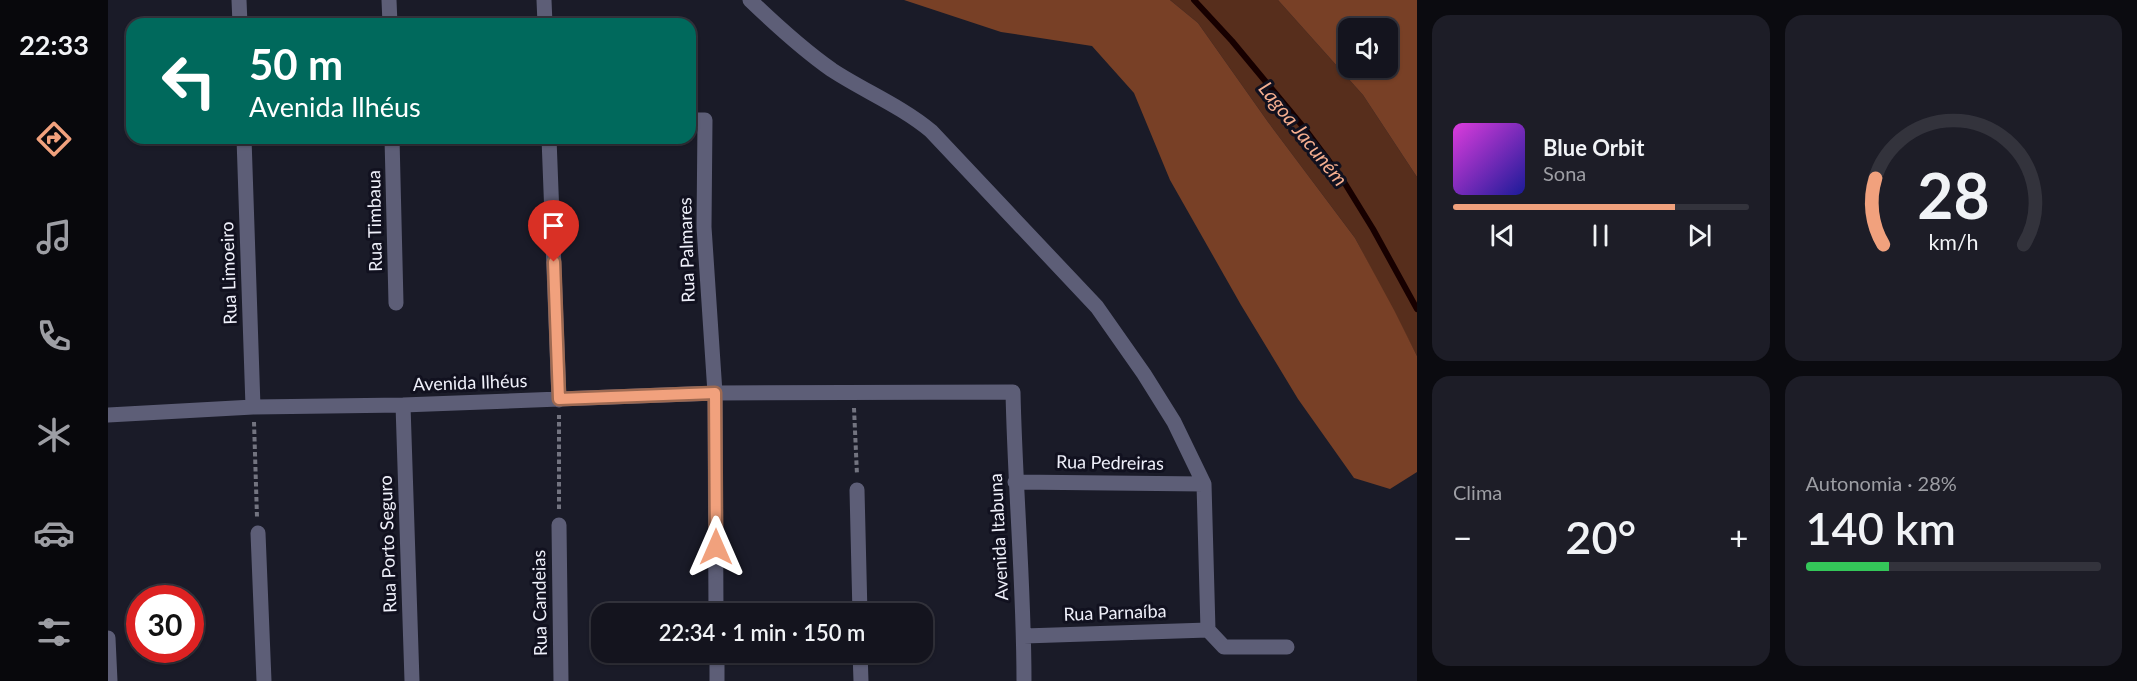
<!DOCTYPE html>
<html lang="pt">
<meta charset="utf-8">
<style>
:root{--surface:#14141e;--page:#1d1d27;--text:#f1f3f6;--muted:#9d9ea4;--line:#33333c;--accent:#f1a17d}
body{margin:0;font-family:Lato,sans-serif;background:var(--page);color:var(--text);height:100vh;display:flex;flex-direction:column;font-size:22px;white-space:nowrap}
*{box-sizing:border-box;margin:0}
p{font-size:20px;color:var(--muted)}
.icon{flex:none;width:33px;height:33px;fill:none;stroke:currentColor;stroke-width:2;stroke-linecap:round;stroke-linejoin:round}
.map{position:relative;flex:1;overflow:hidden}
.panel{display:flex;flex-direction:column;gap:15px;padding:15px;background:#0b0b10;width:720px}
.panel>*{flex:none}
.top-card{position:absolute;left:18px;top:18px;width:570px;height:126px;border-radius:18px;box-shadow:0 2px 4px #0004,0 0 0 2px var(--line);background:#00695c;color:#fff;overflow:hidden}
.tools{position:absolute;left:1230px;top:18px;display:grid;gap:12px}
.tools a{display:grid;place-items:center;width:60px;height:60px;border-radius:12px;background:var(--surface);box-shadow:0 2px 4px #0004,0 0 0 2px var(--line);font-size:30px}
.speed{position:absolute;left:18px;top:585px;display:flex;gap:12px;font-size:30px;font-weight:700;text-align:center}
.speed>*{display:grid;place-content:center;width:78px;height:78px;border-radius:50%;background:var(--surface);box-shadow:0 2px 4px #0004,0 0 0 2px var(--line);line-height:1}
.speed .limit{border:9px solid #d22;background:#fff;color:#111}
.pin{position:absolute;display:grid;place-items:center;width:51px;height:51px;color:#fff;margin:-62px -26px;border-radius:50% 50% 50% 0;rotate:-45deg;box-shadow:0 0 6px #0007}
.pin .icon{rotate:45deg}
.me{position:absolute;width:66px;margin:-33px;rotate:0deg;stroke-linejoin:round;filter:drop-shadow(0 0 4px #0008)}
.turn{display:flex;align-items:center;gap:21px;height:126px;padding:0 24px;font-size:27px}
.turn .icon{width:78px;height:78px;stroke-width:2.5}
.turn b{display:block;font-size:42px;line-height:51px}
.big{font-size:45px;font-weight:600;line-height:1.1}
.panel .card{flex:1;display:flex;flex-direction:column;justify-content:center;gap:9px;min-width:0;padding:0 21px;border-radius:18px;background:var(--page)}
.panel .dial{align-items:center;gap:0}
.dial svg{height:156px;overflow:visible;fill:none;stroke:var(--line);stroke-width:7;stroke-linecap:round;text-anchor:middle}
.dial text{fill:var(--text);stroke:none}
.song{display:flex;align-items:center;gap:18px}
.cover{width:72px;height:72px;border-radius:9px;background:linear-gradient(135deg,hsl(300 70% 55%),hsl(240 70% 35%))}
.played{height:6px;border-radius:3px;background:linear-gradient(90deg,var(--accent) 75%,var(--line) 75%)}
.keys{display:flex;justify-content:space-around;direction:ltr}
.heat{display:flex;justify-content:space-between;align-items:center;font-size:33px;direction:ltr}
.charge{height:9px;border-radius:4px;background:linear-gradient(90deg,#34c759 28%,var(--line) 0)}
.panel .tiles{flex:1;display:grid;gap:15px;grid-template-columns:repeat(2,1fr)}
.trip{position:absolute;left:483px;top:603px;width:342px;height:60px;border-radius:18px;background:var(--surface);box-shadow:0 2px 4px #0004,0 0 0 2px var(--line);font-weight:600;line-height:60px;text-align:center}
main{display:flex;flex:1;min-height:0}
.tabs{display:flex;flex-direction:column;width:108px;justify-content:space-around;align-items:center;background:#08080c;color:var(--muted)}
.tabs .icon{width:42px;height:42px}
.tabs .on{color:var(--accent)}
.tabs b{font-size:27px;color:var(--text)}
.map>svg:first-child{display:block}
.green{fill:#572e1c}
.forest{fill:#784026;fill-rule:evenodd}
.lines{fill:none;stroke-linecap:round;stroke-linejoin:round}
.stream{stroke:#170000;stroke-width:6}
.path{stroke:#737480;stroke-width:4;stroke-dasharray:4.5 3;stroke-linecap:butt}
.minor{stroke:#5d5e77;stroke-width:15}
.route-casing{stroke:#9d6951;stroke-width:15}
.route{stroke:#f1a17d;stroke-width:10}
.labels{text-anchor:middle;stroke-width:6;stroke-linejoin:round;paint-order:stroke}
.street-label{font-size:18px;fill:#eff0fa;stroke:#11111f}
.water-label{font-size:20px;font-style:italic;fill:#f5ae8f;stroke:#11111f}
</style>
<main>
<nav class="tabs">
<b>22:33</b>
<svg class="icon on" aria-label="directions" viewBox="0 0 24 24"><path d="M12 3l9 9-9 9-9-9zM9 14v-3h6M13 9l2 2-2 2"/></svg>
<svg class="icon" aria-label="music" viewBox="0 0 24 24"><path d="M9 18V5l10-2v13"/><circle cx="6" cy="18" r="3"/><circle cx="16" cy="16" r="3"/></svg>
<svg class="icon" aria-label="phone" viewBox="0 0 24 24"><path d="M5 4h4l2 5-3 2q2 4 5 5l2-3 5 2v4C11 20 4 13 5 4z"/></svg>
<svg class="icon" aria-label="climate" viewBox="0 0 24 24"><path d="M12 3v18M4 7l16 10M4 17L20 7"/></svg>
<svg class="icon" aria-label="car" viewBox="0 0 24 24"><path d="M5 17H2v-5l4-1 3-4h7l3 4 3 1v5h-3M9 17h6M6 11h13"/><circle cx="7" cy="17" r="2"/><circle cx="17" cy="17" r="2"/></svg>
<svg class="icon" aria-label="filters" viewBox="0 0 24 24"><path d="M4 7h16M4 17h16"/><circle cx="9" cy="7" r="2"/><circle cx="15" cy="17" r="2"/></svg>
</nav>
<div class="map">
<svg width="1309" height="681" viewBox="0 0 1309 681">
<rect width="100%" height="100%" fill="#1a1b28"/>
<path class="green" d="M1062,0H1170L1255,95L1309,177V356L1247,238L1160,122L1090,23Z"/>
<path class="forest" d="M796,0H1062L1090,23L1160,122L1247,238L1286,310L1309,356V472L1282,489L1246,478L1190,399L1133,305L1062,180L1026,93L984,46L893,32Z
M1170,0H1309V177L1255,95ZM1240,28H1280V68H1240Z"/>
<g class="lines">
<path class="stream" d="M1086,0L1124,41L1197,129L1233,177L1265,229L1309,309"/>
<path class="path" d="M746,408L749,475
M146,422L149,517
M451,509V415"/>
<path class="minor" d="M131,0L132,24
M281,0L282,24
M436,0L437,24
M642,0C668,25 694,49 724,70C756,91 793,106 823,131L989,307L1036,374L1066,422L1096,484L1100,630L1116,647H1179
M582,120H597L596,227L607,393L608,614
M136,138L145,407
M284,138L288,303
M441,138L451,400
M295,405L304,681
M0,415L145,407L295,405L607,393L905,392C907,488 916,585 916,681
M907,482L1096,484
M749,490L752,614
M451,525L453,681
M150,533L156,681
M916,636L1100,630
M0,638L2,681
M609,652V681
M752,652L753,681"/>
</g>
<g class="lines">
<g class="route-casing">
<path id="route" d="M446,262L451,399L607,393L608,547"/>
</g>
<use href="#route" class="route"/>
</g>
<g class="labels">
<g class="street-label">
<text transform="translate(267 221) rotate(-91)" y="6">Rua Timbaua</text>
<text transform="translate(579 250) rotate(-92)" y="6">Rua Palmares</text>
<text transform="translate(121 273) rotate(-92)" y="6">Rua Limoeiro</text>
<text transform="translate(362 383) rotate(-2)" y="6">Avenida Ilhéus</text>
<text transform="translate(1002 463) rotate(1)" y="6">Rua Pedreiras</text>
<text transform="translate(891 537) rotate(-93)" y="6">Avenida Itabuna</text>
<text transform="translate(280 544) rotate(-92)" y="6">Rua Porto Seguro</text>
<text transform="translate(432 603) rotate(-91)" y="6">Rua Candeias</text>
<text transform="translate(1007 613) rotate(-2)" y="6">Rua Parnaíba</text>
</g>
<g class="water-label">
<text transform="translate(1195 134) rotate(51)" y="7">Lagoa Jacuném</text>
</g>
</g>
</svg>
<div class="tools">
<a><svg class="icon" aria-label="sound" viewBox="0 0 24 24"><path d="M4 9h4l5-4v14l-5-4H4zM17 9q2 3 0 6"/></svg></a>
</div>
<div class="speed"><div class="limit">30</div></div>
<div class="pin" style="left:446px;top:262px;background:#d93025"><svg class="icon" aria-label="arrive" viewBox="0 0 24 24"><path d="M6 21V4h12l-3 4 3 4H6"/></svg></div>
<svg class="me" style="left:608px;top:547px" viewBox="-20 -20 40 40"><path d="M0-17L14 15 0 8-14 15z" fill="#f1a17d" stroke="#fff" stroke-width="4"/></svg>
<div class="trip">22:34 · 1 min · 150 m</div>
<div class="top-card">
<div class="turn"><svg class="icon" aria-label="left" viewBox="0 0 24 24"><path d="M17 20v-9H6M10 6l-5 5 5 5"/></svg><div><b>50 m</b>Avenida Ilhéus</div></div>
</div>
</div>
<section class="panel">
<div class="tiles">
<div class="card">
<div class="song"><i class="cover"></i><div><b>Blue Orbit</b><p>Sona</p></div></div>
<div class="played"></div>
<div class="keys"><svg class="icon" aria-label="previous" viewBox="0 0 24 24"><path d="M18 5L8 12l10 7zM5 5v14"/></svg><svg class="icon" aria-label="pause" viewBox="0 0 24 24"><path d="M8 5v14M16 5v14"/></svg><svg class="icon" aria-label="next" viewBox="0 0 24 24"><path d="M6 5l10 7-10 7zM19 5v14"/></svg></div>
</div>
<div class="card dial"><svg viewBox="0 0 100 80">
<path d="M14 69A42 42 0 1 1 86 69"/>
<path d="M14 69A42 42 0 0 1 10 35" stroke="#f1a17d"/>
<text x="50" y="56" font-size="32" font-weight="700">28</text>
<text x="50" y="72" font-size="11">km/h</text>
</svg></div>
<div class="card"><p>Clima</p>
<div class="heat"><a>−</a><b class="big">20°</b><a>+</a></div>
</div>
<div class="card"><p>Autonomia · 28%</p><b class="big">140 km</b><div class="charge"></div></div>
</div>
</section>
</main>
